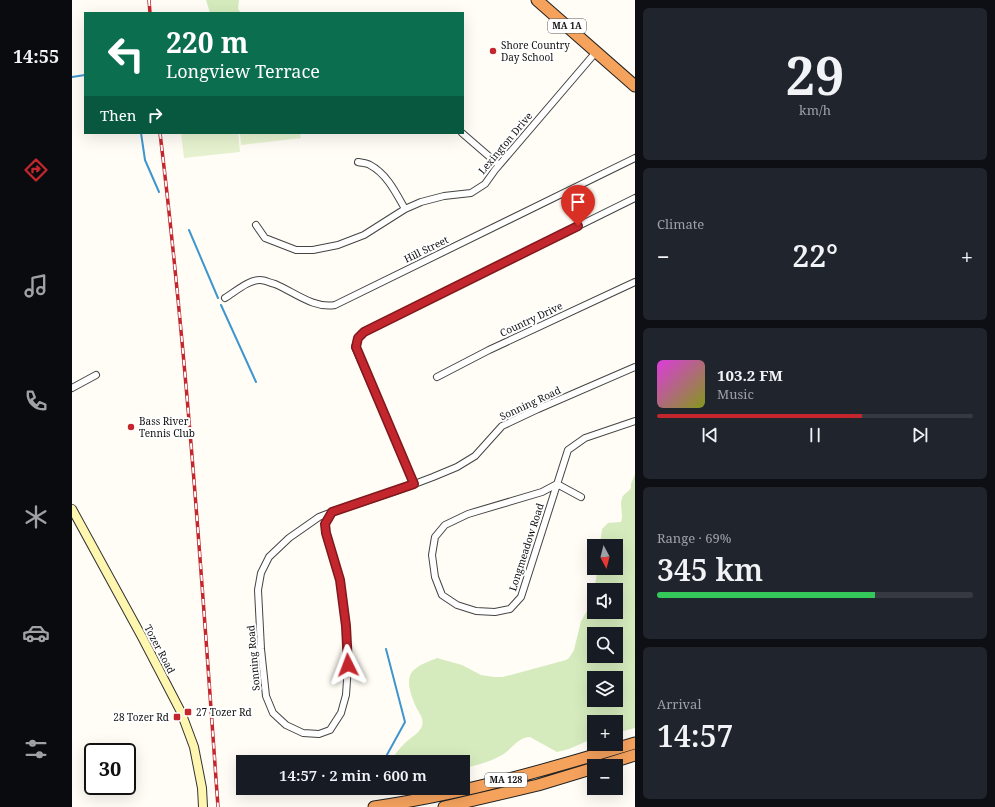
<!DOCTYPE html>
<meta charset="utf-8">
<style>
:root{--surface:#171b24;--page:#20242c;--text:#f1f3f6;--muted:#9ea1a6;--line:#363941;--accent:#c4262e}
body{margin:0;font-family:"Noto Serif",serif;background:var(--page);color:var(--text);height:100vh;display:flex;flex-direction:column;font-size:15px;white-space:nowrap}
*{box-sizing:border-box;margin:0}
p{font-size:13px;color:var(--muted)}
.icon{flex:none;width:22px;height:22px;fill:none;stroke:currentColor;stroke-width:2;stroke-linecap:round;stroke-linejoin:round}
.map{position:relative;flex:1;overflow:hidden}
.panel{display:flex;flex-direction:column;gap:8px;padding:8px;background:#0d0f14;width:360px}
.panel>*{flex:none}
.guide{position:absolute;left:12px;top:12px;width:380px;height:122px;border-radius:0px;box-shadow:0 4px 16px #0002;background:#0b6e4f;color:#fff;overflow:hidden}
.needle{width:26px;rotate:173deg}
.tools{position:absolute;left:515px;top:539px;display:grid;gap:8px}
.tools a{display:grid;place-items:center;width:36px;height:36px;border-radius:0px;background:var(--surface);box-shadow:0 4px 16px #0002;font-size:20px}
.speed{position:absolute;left:12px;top:743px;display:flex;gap:8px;font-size:20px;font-weight:700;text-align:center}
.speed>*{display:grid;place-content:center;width:52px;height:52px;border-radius:50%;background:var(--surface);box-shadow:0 4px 16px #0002;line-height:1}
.speed .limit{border:2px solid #111;border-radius:6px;background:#fff;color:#111}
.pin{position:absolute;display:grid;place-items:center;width:34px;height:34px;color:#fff;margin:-41px -17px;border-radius:50% 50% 50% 0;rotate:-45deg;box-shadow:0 0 4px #0007}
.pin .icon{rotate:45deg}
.me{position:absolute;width:44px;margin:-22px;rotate:357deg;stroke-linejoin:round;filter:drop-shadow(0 0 3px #0008)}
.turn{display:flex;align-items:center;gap:14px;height:84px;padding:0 16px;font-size:18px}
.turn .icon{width:52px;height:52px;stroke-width:2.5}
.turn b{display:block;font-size:28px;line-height:34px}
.then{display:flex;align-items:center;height:38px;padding:0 16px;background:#0003;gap:8px;font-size:15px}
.big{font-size:30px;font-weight:600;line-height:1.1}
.panel .card{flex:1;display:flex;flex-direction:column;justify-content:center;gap:6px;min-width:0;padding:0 14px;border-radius:6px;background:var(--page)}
.panel .dial{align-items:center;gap:0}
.dial b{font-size:52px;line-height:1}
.song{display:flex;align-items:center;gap:12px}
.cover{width:48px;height:48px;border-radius:6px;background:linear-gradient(135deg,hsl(300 70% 55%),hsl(70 70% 35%))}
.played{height:4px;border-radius:2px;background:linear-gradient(90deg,var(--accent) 65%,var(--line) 65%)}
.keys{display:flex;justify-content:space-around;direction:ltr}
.heat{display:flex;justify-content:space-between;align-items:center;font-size:22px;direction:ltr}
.charge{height:6px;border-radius:3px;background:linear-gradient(90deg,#34c759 69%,var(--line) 0)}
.trip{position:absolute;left:164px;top:755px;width:234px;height:40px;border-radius:0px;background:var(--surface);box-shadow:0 4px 16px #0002;font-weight:600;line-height:40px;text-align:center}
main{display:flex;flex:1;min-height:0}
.dock{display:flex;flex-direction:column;width:72px;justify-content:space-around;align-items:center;background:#090b0e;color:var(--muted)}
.dock .icon{width:28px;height:28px}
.dock .current{color:var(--accent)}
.dock b{font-size:18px;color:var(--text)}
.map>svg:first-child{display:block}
.green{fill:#d5ebbd;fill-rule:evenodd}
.pitch{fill:#e6f2cf}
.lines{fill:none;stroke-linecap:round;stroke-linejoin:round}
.stream{stroke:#3f96cf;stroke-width:2}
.street-casing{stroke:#444;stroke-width:8}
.secondary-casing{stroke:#333;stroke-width:10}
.highway-casing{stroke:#222;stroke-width:13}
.street{stroke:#fff;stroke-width:6}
.secondary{stroke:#fff6b0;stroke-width:8}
.highway{stroke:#f5a25d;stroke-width:11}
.rail-casing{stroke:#c4262e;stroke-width:3.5}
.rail{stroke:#fff;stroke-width:2;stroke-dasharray:6;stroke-linecap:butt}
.route-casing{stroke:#7f191e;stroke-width:10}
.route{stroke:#c4262e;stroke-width:7}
.poi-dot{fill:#c4262e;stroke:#fff;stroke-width:1.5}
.labels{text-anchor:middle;stroke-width:4;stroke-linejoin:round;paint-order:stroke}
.shield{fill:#fff;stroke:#585858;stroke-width:1}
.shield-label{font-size:9px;font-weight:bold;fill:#111}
.poi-label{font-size:10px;fill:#111;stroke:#fff;text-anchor:start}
.street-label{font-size:10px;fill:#111;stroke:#fff}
</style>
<main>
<nav class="dock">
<b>14:55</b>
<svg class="icon current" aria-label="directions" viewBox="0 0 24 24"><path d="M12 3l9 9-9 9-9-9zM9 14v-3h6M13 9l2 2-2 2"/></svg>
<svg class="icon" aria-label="music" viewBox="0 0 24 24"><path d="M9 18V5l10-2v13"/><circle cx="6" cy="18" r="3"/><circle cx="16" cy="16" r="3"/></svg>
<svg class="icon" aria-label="phone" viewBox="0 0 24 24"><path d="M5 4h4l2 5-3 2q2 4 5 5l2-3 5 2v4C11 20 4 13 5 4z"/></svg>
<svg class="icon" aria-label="climate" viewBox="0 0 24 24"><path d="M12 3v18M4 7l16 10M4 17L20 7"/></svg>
<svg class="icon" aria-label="car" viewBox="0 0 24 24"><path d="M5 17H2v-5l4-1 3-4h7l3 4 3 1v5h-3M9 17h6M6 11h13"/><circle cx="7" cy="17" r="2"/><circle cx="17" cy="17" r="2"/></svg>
<svg class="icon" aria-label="filters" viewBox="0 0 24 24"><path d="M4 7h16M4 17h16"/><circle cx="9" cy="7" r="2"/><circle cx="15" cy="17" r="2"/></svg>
</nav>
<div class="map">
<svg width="563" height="807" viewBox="0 0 563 807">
<rect width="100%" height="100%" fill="#fffdf5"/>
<path class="green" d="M134,0H167L166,9L169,13H138Z
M563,474V728L544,733V722H522V738L497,749L485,752L458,737C445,738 440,749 430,755C418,762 404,765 391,769V762H318C322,755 327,749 333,743C339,737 347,734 350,726C352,719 348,714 345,709C340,698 331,678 343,669C349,664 358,661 365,658L390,665L409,675L422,677H431L494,660L497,658L502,650L509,621L518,606L522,592V612H544V590H522L526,568H544V546H528L530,529L536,523L549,522C552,514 547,506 550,498C552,493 557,492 559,488V484ZM522,634H544V656H522ZM522,678H544V700H522Z"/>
<path class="pitch" d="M109,133H166L168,152L112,158Z
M168,133H228L229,138L169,145Z"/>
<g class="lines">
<path class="stream" d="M0,77L13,75
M69,133L73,160L87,192
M117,230L146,298
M149,305L184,382
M311,762L333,722L314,649"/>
<g class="street-casing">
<path id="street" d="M390,133L427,165
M286,162C290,163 295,163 298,165C315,174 324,193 333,209
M184,225L193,238L224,250H241L266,245L292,235L333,209L349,202L372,196L399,193L413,184L423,170L524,52
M153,298C163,292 176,280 188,280C193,280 198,283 203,284C222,292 242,309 263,305L563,158
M365,377L417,350L563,282
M0,388L24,375
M342,484L283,347L286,338L292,332L563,198
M485,484L470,492L396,514L373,525L363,537L360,555L363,577L370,595L385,605L404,611L423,612L438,609L449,597L496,450L513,438L563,421
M485,484L509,497
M260,512L253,524L254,533L268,580L274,626L276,665L274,695L269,713L258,730L247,734L231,733L214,725L201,713L194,696L189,649L186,590L189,573L197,557L217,538L247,517L260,512L273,508L324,491L361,477L385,467L403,456L430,426L466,409L563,367"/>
</g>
<g class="secondary-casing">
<path id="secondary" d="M0,509L70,637L109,712L122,747L130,788L131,807"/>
</g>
<g class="highway-casing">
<path id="highway" d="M465,0L563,86
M528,766L563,755
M302,807C391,794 477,769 563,743
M372,807L466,785L522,768"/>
</g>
<use href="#street" class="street"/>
<use href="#secondary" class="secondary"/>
<use href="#highway" class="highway"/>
<g class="rail-casing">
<path id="rail" d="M77,0L78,13
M88,133C115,357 130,582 146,807"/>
</g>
<use href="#rail" class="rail"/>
</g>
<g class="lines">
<g class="route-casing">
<path id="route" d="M276,665L274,626L268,580L254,533L253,524L260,512L342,484L284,347L286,338L292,332L506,226"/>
</g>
<use href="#route" class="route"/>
</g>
<g class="poi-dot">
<circle cx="421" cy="51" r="4"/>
<circle cx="59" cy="427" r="4"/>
<rect x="112" y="708" width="8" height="8" rx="2"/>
<rect x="101" y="713" width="8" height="8" rx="2"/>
</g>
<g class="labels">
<g class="shield">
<rect x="476" y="19" width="38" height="14" rx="3"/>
<rect x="413" y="773" width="42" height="14" rx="3"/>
</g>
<g class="shield-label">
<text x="495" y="29">MA 1A</text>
<text x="434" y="783">MA 128</text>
</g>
<g class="poi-label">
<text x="429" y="49">Shore Country<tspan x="429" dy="12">Day School</tspan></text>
<text x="67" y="425">Bass River<tspan x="67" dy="12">Tennis Club</tspan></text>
<text x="124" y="716">27 Tozer Rd</text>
<text x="97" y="721" text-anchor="end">28 Tozer Rd</text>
</g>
<g class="street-label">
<text transform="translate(433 143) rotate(-50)" y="4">Lexington Drive</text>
<text transform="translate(354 249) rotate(-26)" y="4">Hill Street</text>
<text transform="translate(459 319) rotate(-25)" y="4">Country Drive</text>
<text transform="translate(458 403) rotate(-25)" y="4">Sonning Road</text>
<text transform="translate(454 547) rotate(-72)" y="4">Longmeadow Road</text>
<text transform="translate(88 649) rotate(62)" y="4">Tozer Road</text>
<text transform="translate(181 658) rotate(-95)" y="4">Sonning Road</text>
</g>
</g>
</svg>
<div class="tools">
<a><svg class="needle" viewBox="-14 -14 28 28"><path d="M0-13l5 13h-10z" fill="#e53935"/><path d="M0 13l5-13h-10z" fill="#9ea1a6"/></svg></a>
<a><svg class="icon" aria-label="sound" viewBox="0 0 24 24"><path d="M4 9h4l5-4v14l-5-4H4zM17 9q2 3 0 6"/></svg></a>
<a><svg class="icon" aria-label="search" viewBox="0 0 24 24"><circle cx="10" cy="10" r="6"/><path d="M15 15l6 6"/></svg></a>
<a><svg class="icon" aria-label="layers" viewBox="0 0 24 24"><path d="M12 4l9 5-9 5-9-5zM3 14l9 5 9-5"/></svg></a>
<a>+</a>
<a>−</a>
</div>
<div class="speed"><div class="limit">30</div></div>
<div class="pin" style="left:506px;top:226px;background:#d93025"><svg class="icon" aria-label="arrive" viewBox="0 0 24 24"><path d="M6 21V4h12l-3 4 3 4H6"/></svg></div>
<svg class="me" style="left:276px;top:665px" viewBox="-20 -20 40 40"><path d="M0-17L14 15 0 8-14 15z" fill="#c4262e" stroke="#fff" stroke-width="4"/></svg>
<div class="trip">14:57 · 2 min · 600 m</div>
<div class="guide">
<div class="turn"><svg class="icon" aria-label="left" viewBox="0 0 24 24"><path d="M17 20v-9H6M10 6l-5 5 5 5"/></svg><div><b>220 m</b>Longview Terrace</div></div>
<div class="then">Then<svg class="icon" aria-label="right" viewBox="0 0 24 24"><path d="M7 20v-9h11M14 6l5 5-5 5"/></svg></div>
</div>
</div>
<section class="panel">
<div class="card dial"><b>29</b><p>km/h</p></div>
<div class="card"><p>Climate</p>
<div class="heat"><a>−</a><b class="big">22°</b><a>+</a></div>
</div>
<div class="card">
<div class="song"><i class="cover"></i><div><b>103.2 FM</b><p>Music</p></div></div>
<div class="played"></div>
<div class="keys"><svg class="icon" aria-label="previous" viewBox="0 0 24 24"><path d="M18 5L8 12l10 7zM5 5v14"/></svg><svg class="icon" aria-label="pause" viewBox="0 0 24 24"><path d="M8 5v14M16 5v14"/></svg><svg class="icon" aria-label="next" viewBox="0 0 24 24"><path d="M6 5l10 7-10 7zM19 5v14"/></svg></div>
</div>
<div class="card"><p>Range · 69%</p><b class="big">345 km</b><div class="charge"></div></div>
<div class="card"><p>Arrival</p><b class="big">14:57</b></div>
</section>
</main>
